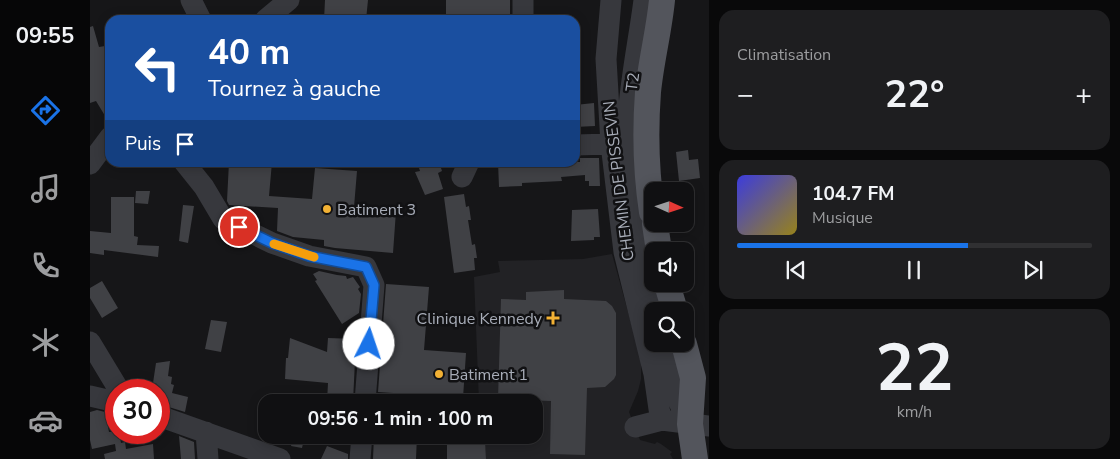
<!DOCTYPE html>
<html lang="fr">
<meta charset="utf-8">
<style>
:root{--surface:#101012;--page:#1e1e20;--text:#f1f3f6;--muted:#9c9d9f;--line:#303032;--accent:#1a73e8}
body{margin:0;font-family:"Nunito Sans",sans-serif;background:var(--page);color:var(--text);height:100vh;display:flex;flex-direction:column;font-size:19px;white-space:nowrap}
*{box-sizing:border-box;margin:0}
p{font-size:16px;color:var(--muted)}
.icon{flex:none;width:28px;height:28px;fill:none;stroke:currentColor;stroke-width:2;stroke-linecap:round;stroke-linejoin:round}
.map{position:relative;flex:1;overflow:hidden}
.side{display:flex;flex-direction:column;gap:10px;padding:10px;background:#09090a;width:411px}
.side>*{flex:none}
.banner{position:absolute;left:15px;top:15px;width:475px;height:152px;border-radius:15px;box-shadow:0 2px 12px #0003,0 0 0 1px var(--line);background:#1a4fa0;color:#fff;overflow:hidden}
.needle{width:32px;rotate:93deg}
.tools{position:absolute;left:554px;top:182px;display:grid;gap:10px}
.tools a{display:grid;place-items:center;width:50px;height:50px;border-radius:10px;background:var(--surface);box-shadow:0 2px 12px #0003,0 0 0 1px var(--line);font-size:25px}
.speed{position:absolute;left:15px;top:379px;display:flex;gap:10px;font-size:25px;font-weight:700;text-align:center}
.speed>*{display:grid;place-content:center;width:65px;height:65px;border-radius:50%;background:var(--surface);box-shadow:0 2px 12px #0003,0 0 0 1px var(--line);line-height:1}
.speed .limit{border:8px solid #d22;background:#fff;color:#111}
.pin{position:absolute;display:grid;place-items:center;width:42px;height:42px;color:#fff;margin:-21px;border:2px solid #fff;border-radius:50%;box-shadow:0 1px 5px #0007}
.me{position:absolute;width:55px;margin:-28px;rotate:4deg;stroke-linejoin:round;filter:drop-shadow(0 0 4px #0008)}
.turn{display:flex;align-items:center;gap:18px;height:105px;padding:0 20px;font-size:22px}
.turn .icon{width:65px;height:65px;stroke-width:2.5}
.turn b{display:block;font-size:35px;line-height:42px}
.then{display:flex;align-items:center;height:48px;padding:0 20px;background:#0003;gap:10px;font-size:19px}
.big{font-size:38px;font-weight:700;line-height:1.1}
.side .card{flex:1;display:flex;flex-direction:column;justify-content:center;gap:8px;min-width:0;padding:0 18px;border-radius:15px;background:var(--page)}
.side .dial{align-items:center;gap:0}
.dial b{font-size:65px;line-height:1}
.song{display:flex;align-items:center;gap:15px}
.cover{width:60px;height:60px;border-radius:8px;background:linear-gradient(135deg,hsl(240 70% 55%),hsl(50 70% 35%))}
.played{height:5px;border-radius:2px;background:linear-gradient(90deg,var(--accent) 65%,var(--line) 65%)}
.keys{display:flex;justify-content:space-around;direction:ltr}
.heat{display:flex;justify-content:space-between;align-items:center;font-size:28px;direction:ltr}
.trip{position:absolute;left:168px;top:394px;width:285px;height:50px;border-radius:15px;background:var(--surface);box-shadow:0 2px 12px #0003,0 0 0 1px var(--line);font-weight:700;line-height:50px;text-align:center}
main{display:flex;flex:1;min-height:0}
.tab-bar{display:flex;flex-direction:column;width:90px;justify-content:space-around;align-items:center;background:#060607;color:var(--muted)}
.tab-bar .icon{width:35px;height:35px}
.tab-bar .on{color:var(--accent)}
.tab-bar b{font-size:22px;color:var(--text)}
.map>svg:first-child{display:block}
.built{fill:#222225}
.building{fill:#404145}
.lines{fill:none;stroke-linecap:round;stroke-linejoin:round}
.minor{stroke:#37383d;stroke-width:21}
.major{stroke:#53555c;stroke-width:26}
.route-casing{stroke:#114b97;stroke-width:12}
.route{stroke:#1a73e8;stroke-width:9}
.slow{stroke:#f59e0b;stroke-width:9}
.poi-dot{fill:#f2b134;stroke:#111113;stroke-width:2}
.labels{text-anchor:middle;stroke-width:5;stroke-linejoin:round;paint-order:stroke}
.street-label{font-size:16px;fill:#a8adb8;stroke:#111113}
.poi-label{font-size:16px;fill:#a8adb8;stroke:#111113;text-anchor:start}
</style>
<main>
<nav class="tab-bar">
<b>09:55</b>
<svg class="icon on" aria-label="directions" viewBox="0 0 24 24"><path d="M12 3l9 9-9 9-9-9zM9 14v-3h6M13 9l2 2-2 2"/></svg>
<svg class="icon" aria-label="music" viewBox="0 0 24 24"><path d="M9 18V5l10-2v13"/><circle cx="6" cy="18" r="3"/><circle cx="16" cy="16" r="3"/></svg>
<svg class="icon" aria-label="phone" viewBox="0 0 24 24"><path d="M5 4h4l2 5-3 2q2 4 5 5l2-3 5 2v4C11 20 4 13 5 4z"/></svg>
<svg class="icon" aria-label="climate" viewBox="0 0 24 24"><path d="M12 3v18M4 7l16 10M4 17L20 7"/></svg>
<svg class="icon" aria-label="car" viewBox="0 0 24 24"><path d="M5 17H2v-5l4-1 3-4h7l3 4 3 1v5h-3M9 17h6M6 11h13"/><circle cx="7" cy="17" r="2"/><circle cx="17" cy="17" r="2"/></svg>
</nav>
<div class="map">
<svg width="619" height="459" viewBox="0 0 619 459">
<rect width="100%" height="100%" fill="#161618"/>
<path class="built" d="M522,254L551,359V379L548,391L539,412L550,440L565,444L567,442L571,444L582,452L580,454L583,459H396L394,435H444V402H389L384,277L410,272L408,261L493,259Z"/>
<path class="building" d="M235,0H278L276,20H234Z
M356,0H420V20H356Z
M3,26L9,47L15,46L19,63L17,64L20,73V84L17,85L20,96V124L6,101L0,103V27Z
M504,103L505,126L485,127V105Z
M598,150L599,160L608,159L610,178L589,181L586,152Z
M490,158H509L510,186H499V181H495V175L471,177L472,181L432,183V186L409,187L408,162H490Z
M139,162H182L179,196L222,199L225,168L267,171L264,207L306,211L303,253L245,248L234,246V240L203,237L187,231L188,208L139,205L137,201Z
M327,162H349L352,171L348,173L353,189L335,195L325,172L330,171Z
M46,191H60L58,204L45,203Z
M374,194L376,207L379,206L381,220H378L382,245L385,244L387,258H384L385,270L364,273L354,197Z
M21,197H44V236L48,237L47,245L69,246L68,257L14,250V255L0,253V231L21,233Z
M93,205L104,206L98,243L89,241Z
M508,209L510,237H504V240L481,241L482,210Z
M229,271L247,275L256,276L257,279L263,277L270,287L268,289L271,294L269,313L252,324L225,281L227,280L223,274Z
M12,281L28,308L12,318L0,298V288Z
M296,284L339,287L334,350L376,353L373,398L359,397L358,402H317L318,394L288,392Z
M474,290V299L516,301L522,306L526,313V375L524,379L515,387L497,388L495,455L460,454L461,401L408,399L411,299L436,300V292Z
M121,320L137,322L131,352L115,349Z
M200,338L237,352L238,338L266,339L263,402H237L238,383L195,379L196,358H198Z
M80,361L78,376L82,377L81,384L84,385L82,393L98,397L95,412L69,404V390H65L67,384L63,383L66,363Z
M7,410L15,412L19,432H29L31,443L35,442L36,449L63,444L64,459H15L14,454L26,451L25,444L2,449L0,440V412Z
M204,435H215L212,448L201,446Z
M284,435H327L326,459H283Z
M89,436L104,442L105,459H91Z
M395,441L396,459H357V443Z
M237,446L258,454V459H231Z"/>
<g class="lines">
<path class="minor" d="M101,0L111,20
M521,0L516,59L521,144L534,252L564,374L569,409L572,420L619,426
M554,0C549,40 540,80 538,120C535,185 550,249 565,311
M175,20L199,0
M433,20V0
M485,145L521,144
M94,162L114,187L133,219L182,243L219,256L276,267L284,285L275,402
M0,164L20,137
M372,177L379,162
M0,342L29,390
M573,344L586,396L600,426
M0,396L26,402
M69,416L190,459
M545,427L572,420
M116,432L118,459
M270,459L272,435"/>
<path class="major" d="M562,212C556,172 555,132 558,92C561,61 569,31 572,0
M565,224L569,251
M577,284L585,311
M594,344L603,378L600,424L605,459"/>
</g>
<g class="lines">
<g class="route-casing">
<path id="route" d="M149,227L182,243L219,256L276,267L284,285L279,344"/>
</g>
<use href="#route" class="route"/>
<path class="slow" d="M184,244L224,257"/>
</g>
<g class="poi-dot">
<circle cx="237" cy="209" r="5"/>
<path d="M460.5 310.5h5v5h5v5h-5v5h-5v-5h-5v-5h5z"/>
<circle cx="349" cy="374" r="5"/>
</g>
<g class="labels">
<g class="street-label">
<text transform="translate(542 82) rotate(-82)" y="6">T2</text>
<text transform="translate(528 181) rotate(-97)" y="6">CHEMIN DE PISSEVIN</text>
</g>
<g class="poi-label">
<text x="247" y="215">Batiment 3</text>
<text x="452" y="324" text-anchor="end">Clinique Kennedy</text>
<text x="359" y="380">Batiment 1</text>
</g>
</g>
</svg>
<div class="tools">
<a><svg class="needle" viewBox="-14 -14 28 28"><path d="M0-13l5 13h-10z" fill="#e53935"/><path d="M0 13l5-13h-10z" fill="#9c9d9f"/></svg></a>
<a><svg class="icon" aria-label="sound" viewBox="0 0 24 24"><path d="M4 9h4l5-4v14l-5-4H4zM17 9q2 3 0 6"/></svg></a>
<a><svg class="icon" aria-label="search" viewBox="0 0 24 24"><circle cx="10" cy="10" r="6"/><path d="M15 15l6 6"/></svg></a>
</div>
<div class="speed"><div class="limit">30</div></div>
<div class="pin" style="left:149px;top:227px;background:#d93025"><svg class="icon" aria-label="arrive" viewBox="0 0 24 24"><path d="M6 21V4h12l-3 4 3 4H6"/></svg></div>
<svg class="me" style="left:279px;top:344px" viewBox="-20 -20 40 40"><circle r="19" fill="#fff"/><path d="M0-13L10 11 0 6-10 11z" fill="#1a73e8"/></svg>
<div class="trip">09:56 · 1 min · 100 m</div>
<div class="banner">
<div class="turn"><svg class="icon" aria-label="left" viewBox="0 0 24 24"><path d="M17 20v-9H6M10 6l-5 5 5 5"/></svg><div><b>40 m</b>Tournez à gauche</div></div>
<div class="then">Puis<svg class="icon" aria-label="arrive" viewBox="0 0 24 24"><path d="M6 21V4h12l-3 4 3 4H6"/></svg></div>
</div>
</div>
<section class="side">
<div class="card"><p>Climatisation</p>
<div class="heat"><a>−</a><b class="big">22°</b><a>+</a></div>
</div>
<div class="card">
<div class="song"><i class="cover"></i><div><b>104.7 FM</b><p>Musique</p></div></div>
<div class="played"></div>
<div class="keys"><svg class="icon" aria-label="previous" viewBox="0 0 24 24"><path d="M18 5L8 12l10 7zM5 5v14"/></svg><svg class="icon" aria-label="pause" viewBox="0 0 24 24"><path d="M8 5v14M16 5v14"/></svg><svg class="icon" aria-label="next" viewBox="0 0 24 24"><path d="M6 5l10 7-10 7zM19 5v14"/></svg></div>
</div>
<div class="card dial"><b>22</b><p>km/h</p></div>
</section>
</main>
